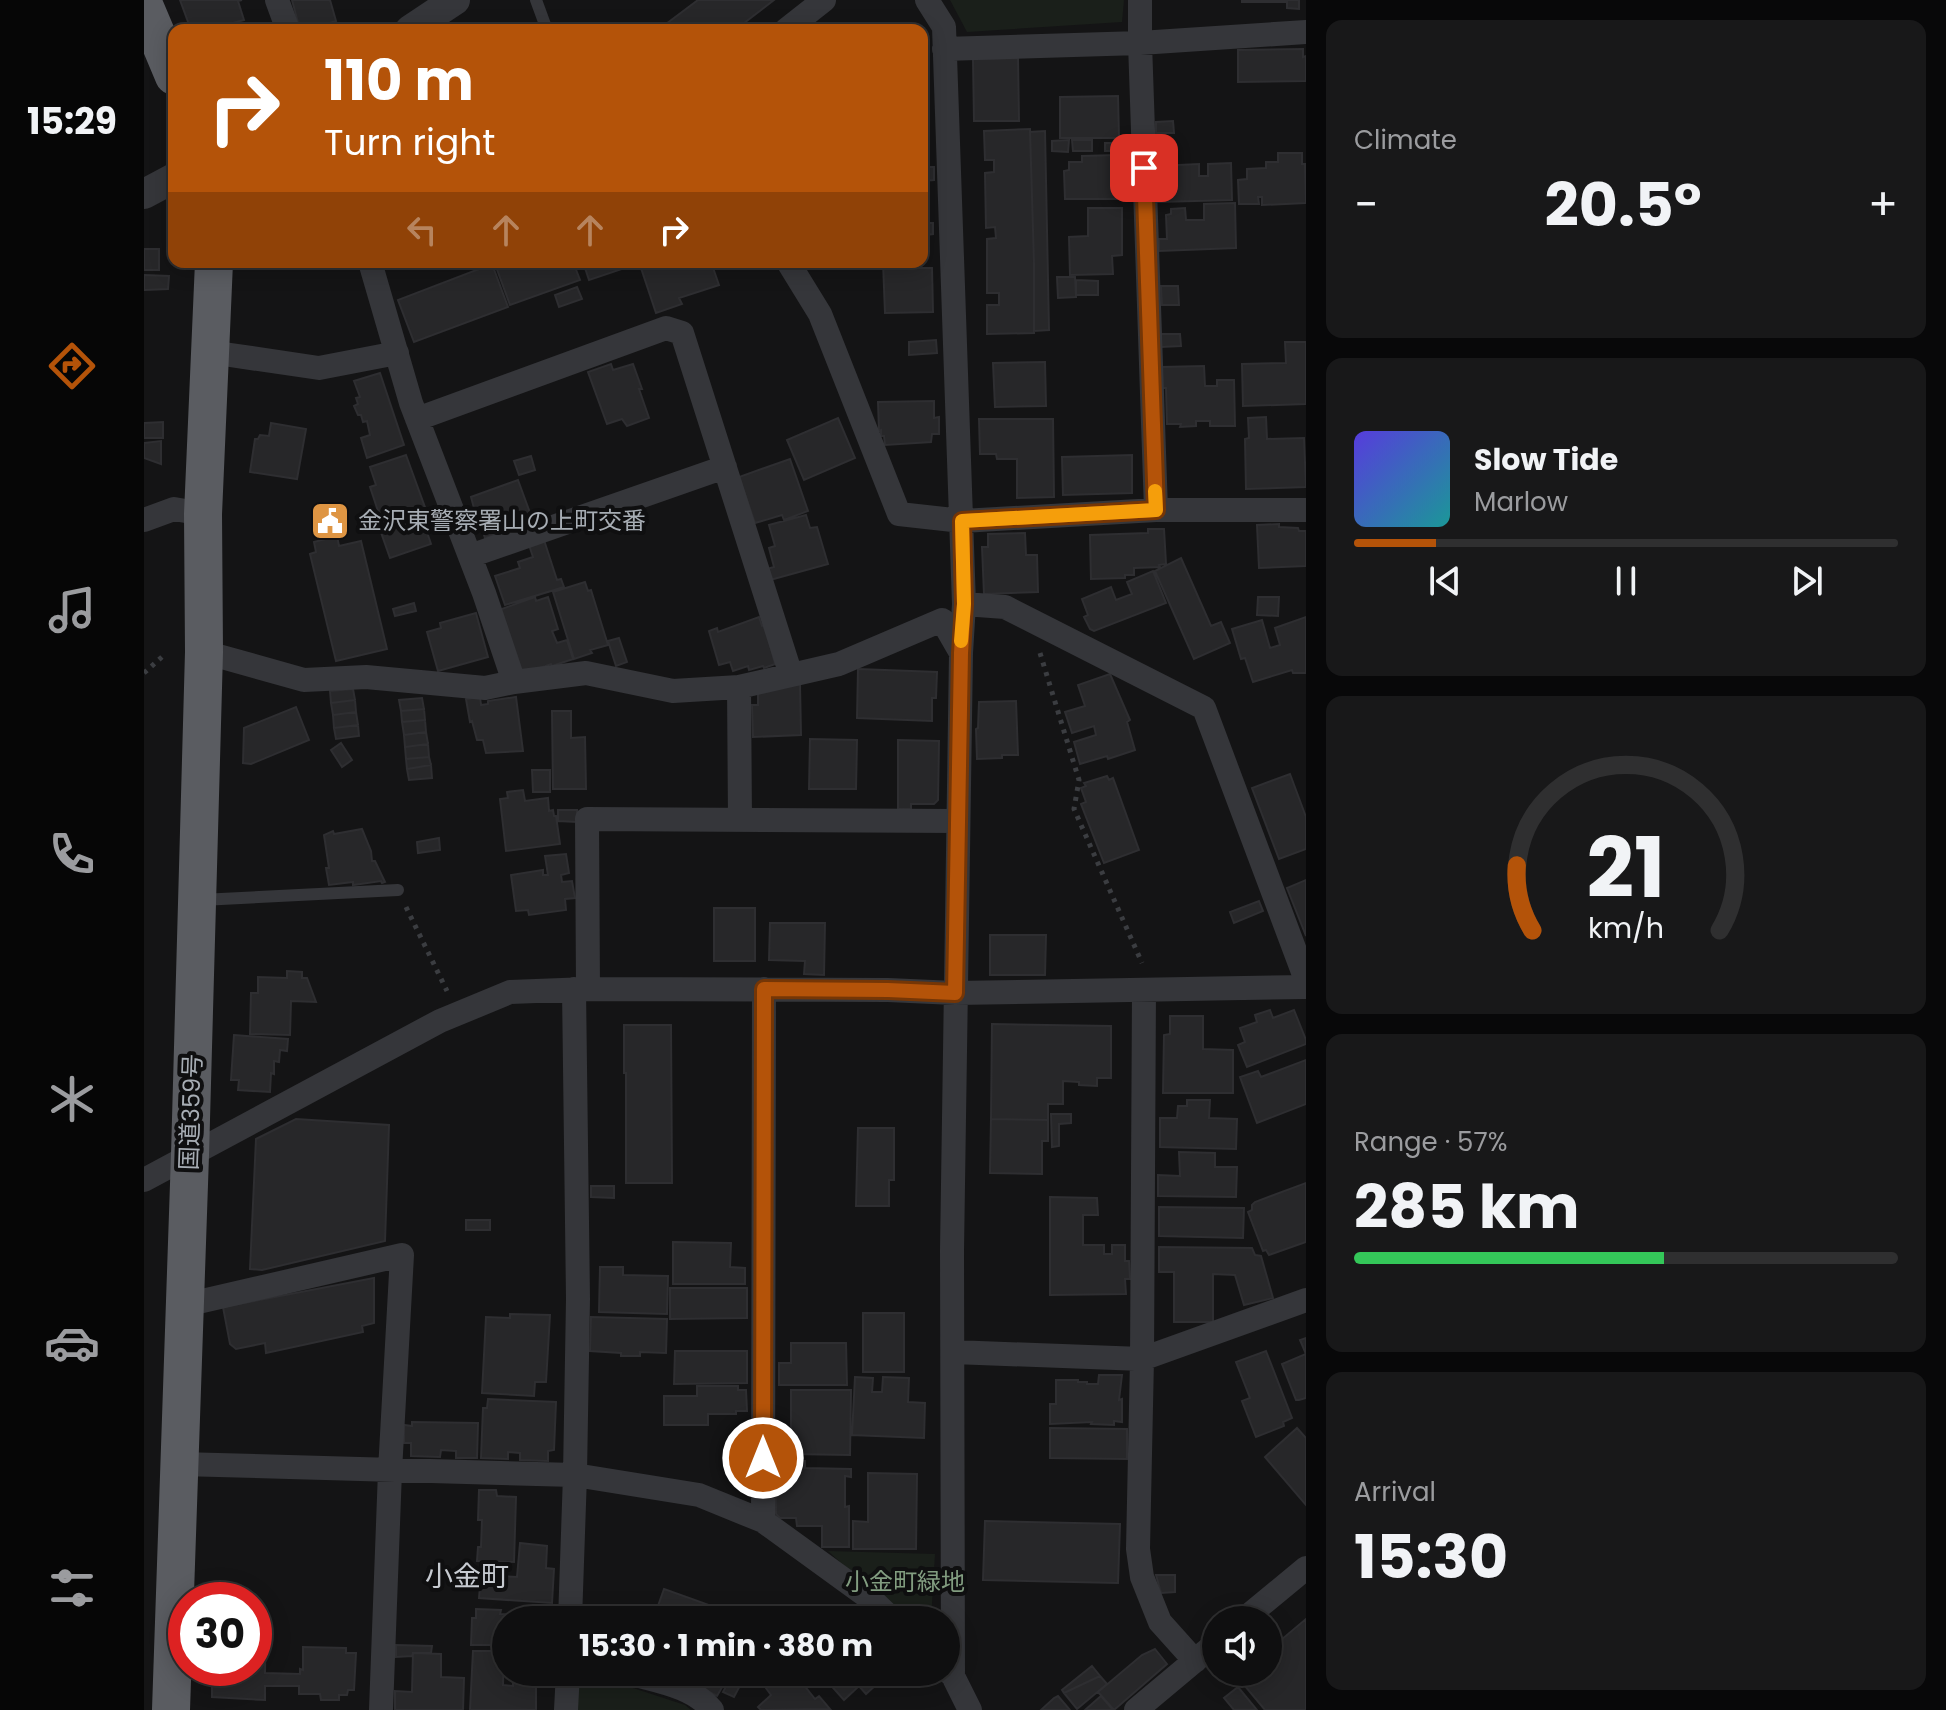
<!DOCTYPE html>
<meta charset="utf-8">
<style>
:root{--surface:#0f0f10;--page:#181819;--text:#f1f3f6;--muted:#9b9c9f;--line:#2f2f30;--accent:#b45309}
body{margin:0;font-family:Poppins,"Noto Sans JP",sans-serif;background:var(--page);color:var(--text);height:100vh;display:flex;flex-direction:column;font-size:30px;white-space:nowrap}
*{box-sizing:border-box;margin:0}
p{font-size:26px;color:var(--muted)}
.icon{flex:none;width:44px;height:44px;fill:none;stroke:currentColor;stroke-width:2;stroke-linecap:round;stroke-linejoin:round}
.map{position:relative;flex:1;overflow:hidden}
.details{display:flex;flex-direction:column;gap:20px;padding:20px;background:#080809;width:640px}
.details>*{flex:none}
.guide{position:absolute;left:24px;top:24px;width:760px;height:244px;border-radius:16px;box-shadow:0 4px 20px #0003,0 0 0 2px var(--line);background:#b45309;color:#fff;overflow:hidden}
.tools{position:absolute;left:1058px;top:1606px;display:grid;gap:16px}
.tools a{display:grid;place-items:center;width:80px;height:80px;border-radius:50%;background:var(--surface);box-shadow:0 4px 20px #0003,0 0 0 2px var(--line);font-size:40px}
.speed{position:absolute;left:24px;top:1582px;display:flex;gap:16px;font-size:40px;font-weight:700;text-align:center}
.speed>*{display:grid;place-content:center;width:104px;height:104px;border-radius:50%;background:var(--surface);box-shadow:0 4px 20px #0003,0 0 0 2px var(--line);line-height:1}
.speed .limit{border:12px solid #d22;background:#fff;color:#111}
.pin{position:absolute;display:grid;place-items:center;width:68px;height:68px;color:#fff;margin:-34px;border-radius:16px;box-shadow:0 4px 12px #0006}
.me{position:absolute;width:88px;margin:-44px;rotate:0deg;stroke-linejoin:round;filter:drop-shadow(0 0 6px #0008)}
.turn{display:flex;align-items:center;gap:28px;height:168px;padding:0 24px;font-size:36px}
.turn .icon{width:104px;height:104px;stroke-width:2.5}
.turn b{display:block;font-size:56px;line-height:68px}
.lanes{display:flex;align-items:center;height:76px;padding:0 24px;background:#0003;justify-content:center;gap:40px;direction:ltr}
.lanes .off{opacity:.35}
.big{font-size:60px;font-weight:700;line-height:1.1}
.details .widget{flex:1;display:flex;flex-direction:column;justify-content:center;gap:12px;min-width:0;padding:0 28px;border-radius:16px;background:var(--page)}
.details .dial{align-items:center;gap:0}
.dial svg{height:208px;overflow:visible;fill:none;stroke:var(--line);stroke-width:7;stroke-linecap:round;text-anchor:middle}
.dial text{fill:var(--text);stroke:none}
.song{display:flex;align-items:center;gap:24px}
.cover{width:96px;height:96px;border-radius:12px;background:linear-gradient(135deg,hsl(250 70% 55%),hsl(180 70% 35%))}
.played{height:8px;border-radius:4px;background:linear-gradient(90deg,var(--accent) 15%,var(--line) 15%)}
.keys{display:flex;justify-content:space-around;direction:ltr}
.heat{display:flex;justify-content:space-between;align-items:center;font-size:44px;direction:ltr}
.charge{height:12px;border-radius:6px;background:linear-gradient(90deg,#34c759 57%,var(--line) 0)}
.trip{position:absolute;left:348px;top:1606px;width:468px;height:80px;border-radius:40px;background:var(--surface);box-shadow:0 4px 20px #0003,0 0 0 2px var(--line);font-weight:700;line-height:80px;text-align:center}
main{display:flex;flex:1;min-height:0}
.tabs{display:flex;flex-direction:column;width:144px;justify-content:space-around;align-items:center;background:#060606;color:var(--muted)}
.tabs .icon{width:56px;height:56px}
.tabs .on{color:var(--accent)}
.tabs b{font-size:36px;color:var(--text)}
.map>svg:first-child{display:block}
.green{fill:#1a1f1a}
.building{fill:#272729;stroke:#2e2e31;stroke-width:2}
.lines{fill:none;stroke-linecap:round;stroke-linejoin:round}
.path{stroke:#3b3d41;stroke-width:5;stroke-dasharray:4 6;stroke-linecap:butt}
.service{stroke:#35363a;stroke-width:12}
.minor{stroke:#35363a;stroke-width:24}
.tertiary{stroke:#35363a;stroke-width:30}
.trunk{stroke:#5a5c61;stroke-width:38}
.route-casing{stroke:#753606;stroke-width:20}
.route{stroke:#b45309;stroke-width:14}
.slow{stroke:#f59e0b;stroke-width:14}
.labels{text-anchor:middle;stroke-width:8;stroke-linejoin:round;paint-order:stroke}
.poi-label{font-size:24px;fill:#a7adb4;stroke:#0f0f10;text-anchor:start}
.street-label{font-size:24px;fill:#a7adb4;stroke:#0f0f10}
.park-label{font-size:24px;fill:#829d80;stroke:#0f0f10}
.quarter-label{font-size:28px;fill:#c7cbd1;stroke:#0f0f10}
</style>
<main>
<nav class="tabs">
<b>15:29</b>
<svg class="icon on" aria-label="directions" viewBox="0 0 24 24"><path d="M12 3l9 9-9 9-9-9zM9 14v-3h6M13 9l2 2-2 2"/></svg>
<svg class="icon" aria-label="music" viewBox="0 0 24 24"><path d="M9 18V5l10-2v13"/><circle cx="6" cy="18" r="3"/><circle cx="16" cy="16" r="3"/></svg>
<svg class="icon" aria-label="phone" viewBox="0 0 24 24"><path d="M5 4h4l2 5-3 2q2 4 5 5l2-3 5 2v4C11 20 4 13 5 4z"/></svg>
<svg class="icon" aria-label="climate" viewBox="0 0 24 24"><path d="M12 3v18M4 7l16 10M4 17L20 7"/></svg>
<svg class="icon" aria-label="car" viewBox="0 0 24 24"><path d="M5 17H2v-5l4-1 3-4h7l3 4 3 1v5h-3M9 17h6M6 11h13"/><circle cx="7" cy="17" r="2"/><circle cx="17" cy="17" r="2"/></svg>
<svg class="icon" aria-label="filters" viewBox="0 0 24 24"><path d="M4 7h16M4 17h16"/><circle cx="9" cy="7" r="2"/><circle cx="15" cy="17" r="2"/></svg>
</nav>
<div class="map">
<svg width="1162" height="1710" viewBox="0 0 1162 1710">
<rect width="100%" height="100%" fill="#141415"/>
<path class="green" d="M806,0H980L978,22L823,32Z
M684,1551L791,1554L787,1620H760Z
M433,1672H440L541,1705L547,1710H433Z"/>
<path class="building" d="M36,0H98L94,1L100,20L85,24L86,28L79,30H47Z
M148,0H186L192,21L162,30H156Z
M554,0H630L591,30H514Z
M1098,0H1155V9L1143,8V2H1098Z
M1159,49V57L1162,56V81L1094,82V50Z
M874,58L875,121H830L829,59Z
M974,96L975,138H916V97Z
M1029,121L1030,133H1012V122Z
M886,129L890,263V333L843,334V305H855V293H843V239L852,238L851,227L842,228L841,173L850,172V160H841L840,131Z
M901,131L905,330L890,331V263L886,132Z
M925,140L924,152L908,151V141Z
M928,140H948V151H929Z
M971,140H987V151H961V143H972Z
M974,153H986V201H980V191H975V199H921L920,171L925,170V162H938V156L974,155Z
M1134,153H1158V164H1161L1162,203L1118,205V197H1114L1115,204H1095L1094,180L1103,179V169L1122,168V162H1134Z
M1087,163L1088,200L1014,202V166L1055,164V176H1064V164Z
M778,167H790V180L778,181Z
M778,184H780L782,223H789V234L781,235V231L778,232Z
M1091,203L1092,248L1015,251V239H1023L1022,215L1027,214V209L1041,208L1042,220H1060V204Z
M944,208H978V255L968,256L969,274L926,275L925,237L944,236Z
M0,249H15V270H0Z
M356,262H429L436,280L366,305L351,264Z
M439,262H482L484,267L445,280Z
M513,262H530V263L567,262L575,285L535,298L538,304L512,313L497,268Z
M739,262H771V268H788L789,312L741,313Z
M348,264L364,307L270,342L254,300Z
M0,275L25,276L24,289L0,290Z
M913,277H931L932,297L914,298Z
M932,280L954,281V295H932Z
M1017,286H1034L1035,305H1018Z
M433,287L438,299L415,307L411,295Z
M1016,334H1036L1037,346L1017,347Z
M792,340L793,353L765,355V342Z
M1141,342H1162V404L1099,406L1098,364L1142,363Z
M901,362L902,406L851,407L849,363Z
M467,364L469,370L489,364L498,389H495L505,418L483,426L478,419L463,424L444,372Z
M1060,366L1061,386H1073V380H1090L1091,426H1066V421H1052V426L1036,427L1037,424H1023L1022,388H1018L1017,367Z
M236,373L260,445L223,458L217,438L226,435L223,421L219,422L217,415H214L210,406L214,404L212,398L216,397L210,381Z
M790,401V418L795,417V434H788L787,442L741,445L740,436H737V430L735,431L734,402Z
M1122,417L1123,439L1160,438L1162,487L1102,489L1101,439L1105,438L1104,418Z
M694,418L711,458L660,480L643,440Z
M835,419H909L910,497L873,498V459H853L852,454H836Z
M19,422V438H0V423Z
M127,423L162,429L153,479L106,472L111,439H114L116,435L125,436Z
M17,441V464L0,458V443Z
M262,455L282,510L276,512L287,544L246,558L234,524L238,523L226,487L232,485L226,467Z
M988,455V493L919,495L918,457Z
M387,456L391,470L375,475L370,461Z
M646,459L664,511L640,520L638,515L611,523L595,477Z
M374,480L389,521L341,538L336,523H334L327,497Z
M662,515L666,528L673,527L684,564L626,580L623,569L630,567L625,548L631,546L625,525Z
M1135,524V527L1154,528L1155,531H1162V566L1115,568L1113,525Z
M1004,529H1020L1022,564L1015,565L1016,567L990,568V575H981V578L947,579L946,535L1004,533Z
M881,533L882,555H893L894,592L840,594L838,547H844V534Z
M193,536L195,546L217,541L243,649L192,661L166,554L172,552L170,542Z
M400,540L413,580L417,579L420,587L361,605L351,576L376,568L374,562L389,557L385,545Z
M1037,558L1067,626L1077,622L1086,643L1050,659L1011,571Z
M1009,571L1022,603L950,631L946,629L940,617L944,615L938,599L967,587L972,600L988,594L983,582Z
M441,582L444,591L447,590L464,645L446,650L448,653L430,659L409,592Z
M391,597L392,601L404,597L414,629L408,631L413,643L423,640L429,659L408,666L407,664L380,674L376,671L355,610Z
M1114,597H1135L1134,616L1113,615Z
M270,603L272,611L251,616L249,609Z
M332,613L344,657L294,671L283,632L297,628L296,623Z
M615,617L618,626L621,625L631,664L620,668L619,666L605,670L604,666L589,671L586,662L575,665L565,631L573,628L574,632Z
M1162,617V673H1149L1148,670L1109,682L1101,658L1097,659L1088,629L1118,620L1126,648L1136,645L1131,628Z
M475,638L483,662L472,666L464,641Z
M714,669L793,672L792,698H788V721L713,718Z
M966,674L986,720L983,722L991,750L964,759L963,756L936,764L930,742L952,735L950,726L928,733L921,712L941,706L934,685Z
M656,684L657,735L609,737L608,705H614V692Z
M209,689L211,700L187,703L186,691Z
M336,697L337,705L344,704V701L372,697L379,751L342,753L339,740H333L328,721L326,722L322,699Z
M278,698L280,709L257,711L255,700Z
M211,700L212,712L189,715L187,703Z
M872,701L874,755H858V758L833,759L832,729L834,728L835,702Z
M152,707L165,740L107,764L99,763L100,728Z
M280,709L281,720L258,722L257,711Z
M408,711H427V738L441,737L442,789H409Z
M212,712L214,725L190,728L189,715Z
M281,720L282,732L260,735L258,722Z
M214,725L215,736L192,739L190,728Z
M282,732L284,744L261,747L260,735Z
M666,739L713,740L712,789H665Z
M754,740L795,741L794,800L790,804H767V809H754Z
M197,743L208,760L198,767L187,750Z
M284,744L285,757L262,759L261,747Z
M285,757L287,765L263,769L262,759Z
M287,765L288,778L265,780L263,769Z
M388,770H406V792H389Z
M1146,774L1162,817V849L1135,859L1108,788Z
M963,776L965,780L969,778L995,850L960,863L937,804L942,802L937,788L942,786L940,783Z
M379,790L381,801L404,798L405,811L409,810L410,816H412L416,844L362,851L356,799L364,798L363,792Z
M414,810H433V822L414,821Z
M218,829L227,851L228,861H231L241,882L238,883L237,881L209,885V882L185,885L182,868H185L180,835L189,831L190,834Z
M295,838L296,850L274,853L273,842Z
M422,854L425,873L417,875L418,882L428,881L431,898L421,899L422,910L385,915L384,910L372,911L367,875L399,870V875H404L401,856Z
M1162,880V936L1143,888Z
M1115,901L1119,911L1090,923L1086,912Z
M570,908H611V961H570Z
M626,923H681L680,975L660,974L661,961L625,960Z
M846,935H902L901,975H846Z
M143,971L158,972V978H163L172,1002L147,1001L146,1035L106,1034L107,993H114V977L143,978Z
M1126,1010L1129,1018L1150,1010L1162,1040V1044L1103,1067L1094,1045L1101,1042L1096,1028L1113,1022L1111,1015Z
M1026,1016H1059V1049L1089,1050V1093H1019L1020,1035L1026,1034Z
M848,1024L967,1026V1078H953V1086L935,1085V1082L919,1081V1104H904V1120L847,1119Z
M480,1025H527L528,1183H482V1073H480Z
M90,1035L144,1039L143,1051L136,1050L135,1062L130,1061V1074L127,1073L126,1092L94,1090L95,1080H87Z
M1162,1060V1104L1113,1123L1096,1077L1114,1071L1117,1077Z
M1043,1100H1066L1065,1118L1093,1119L1092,1149L1016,1147V1118H1033L1034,1106H1043Z
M907,1114H927V1123L915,1124V1146L908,1147Z
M152,1119L245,1125L241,1241L118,1270L106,1269L112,1139Z
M847,1119L904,1120V1141H898V1174L846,1173Z
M714,1128H750V1180H745V1206H712Z
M1035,1152L1071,1153V1167H1093L1092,1197L1014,1196V1175L1036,1176Z
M1162,1183V1242L1125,1255L1122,1250L1119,1251L1104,1212L1108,1210V1205L1111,1202Z
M447,1186H470V1198L447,1197Z
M906,1197L953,1198L954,1215H939V1245H960V1254H968V1245H981V1261H985L986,1279H981L982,1294L906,1295Z
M1015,1207L1100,1208L1099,1238L1015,1236Z
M322,1220H346V1230H322Z
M529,1242L587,1243L586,1267L601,1268V1284H529Z
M1015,1247L1108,1248L1111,1255L1117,1256L1129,1298L1100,1305L1091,1275L1069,1274V1322H1030V1272H1015Z
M456,1267H479V1275L524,1276L523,1314L455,1312Z
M230,1278V1323L218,1326L219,1332L122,1353L121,1343L92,1349L86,1344L79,1307Z
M526,1288H603V1318L526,1319Z
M719,1313H760V1372H719Z
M366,1314L406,1315L402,1382H391L390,1396L338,1393L342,1317L366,1318Z
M447,1317L523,1319L522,1353L496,1352V1356H477V1353L446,1351Z
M1162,1338V1398L1155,1400H1152L1138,1364L1162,1354L1156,1340Z
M647,1343H702L703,1385H635V1363H647Z
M531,1351H603V1383L530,1384Z
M1122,1351L1148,1418L1139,1422L1140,1426L1112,1437L1098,1401L1106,1398L1092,1362Z
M955,1375H978L975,1400L978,1399V1422L970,1421V1425L947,1424L948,1422L906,1424V1404H912V1380H934V1382H943V1384H954Z
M711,1377L729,1378L728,1392H738L739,1377L765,1378L764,1402L781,1403L780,1438L708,1435Z
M553,1386H594V1390H602L603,1411H592V1414H564V1425H520V1396H553Z
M647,1390H707L706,1455L647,1454Z
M344,1399L412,1402L410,1450L404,1451V1461L376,1460V1453L364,1452V1459L337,1458L339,1408H343Z
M268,1422L334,1423L333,1458H312V1451L297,1450L296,1457L267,1456V1443H260V1425L268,1426Z
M906,1428L983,1429V1459L906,1458Z
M1153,1428L1162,1438V1505L1121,1457Z
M631,1461H661V1468L707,1469V1477L701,1476V1507L705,1506V1547H678V1526H653L652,1518H636L632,1514Z
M724,1473L773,1474L772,1549H709V1521L724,1522Z
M335,1490H352L353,1496L372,1497L370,1562L333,1561L334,1547H337L338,1520H334Z
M841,1521L976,1524L974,1583L839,1580Z
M376,1543L403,1546L402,1568L410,1569L408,1603L335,1598L337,1575L373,1577Z
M1012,1575H1031V1592L1017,1593Z
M520,1589L565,1605L560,1620H509Z
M685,1607L697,1620H670Z
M332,1609L357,1610L356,1614L379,1615V1612H392V1620H362V1645H327L328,1618H332Z
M110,1619H122L121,1673L156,1674V1669L159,1670V1647L202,1648V1653H212L210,1690H204L203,1695H195V1700H177L176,1694H155V1686H121V1700L68,1697V1668H110Z
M1162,1619V1710H1121L1090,1673L1124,1672V1651Z
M252,1645L288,1646L287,1653H269L268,1656L252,1657Z
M1011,1649L1023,1664L970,1710L954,1692L998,1655Z
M329,1651H360L359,1685L369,1686V1681L392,1682V1710H326Z
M269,1653L297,1654V1677L320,1678L319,1710H251V1691L268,1692Z
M948,1666L956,1676L920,1693L918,1690Z
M559,1672H587L573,1696L552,1684Z
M620,1672H642L648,1677L652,1675L671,1699L675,1696L686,1709L617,1710L614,1707L627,1695L614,1677Z
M675,1672H744L745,1673L722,1694L715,1686L700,1700Z
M589,1673L600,1678L590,1697L579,1692Z
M956,1676L963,1684L933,1709L920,1693Z
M1094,1687L1113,1710H1090L1080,1698Z
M914,1696L926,1710H897L910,1698Z
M957,1696L969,1710H941Z"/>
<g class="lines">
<path class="path" d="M896,653L935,780L930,809L998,963
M0,673L19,656
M262,907L303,991"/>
<path class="service" d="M392,0L403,30
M57,900L254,890"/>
<path class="minor" d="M133,0L144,30
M783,0L800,27L820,604L817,653L808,1251L809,1676
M996,0V43L1012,510
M642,30L680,0
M800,49L996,43L1162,32
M226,262L267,403L340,593L370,682
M644,262L676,314L755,514L818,521L1012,510H1162
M66,352L175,368L253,353
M273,419L522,328L538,333L647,675
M0,520L30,509L59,514
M326,556L581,467
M820,604L861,607L1060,708L1162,980
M60,652L160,680L222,677L341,688L370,682L442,673L529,691L595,687L695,664L798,620L817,653
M595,687L596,820
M444,989L443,819L814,821
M1000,990L998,1359L994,1549L998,1577L1016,1622L1051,1661
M0,1180L296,1021L366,992L444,989L744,990L811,993L1162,987
M41,1305L258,1255L246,1471L237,1710
M809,1352L998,1359L1162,1300
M36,1464L431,1475L555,1495L619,1521L728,1600L749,1620
M619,1521L620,989
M426,1620L431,1475L434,1299L430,989
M1099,1620L1162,1568
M802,1669L809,1676L826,1710
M481,1672C511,1681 548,1685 568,1710
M422,1710L424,1672
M992,1710L1072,1643"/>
<path class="tertiary" d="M266,30L311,0
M0,194L30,178"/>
<path class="trunk" d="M0,5L30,76
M27,1710L46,1155L60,652L59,514L70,262"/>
</g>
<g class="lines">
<g class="route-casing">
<path id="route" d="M619,1458L620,989L744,990L811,993L817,653L820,604L818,521L1012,510L1000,168"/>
</g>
<use href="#route" class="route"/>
<path class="slow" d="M817,641L820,604L818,521L1012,510L1011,491"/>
</g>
<defs>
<g id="civic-square" transform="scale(2)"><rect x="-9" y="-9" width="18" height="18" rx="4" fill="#de9543" stroke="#0f0f10"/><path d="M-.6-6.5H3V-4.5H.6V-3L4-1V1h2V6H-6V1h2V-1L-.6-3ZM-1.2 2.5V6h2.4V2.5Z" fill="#fff"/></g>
</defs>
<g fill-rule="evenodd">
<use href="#civic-square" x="186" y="521"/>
</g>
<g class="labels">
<g class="poi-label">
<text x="214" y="529">金沢東警察署山の上町交番</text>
</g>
<g class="street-label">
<text transform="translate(47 1112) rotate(-88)" y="8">国道359号</text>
</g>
<g class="park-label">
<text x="761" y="1590">小金町緑地</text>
</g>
<g class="quarter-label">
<text x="323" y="1586">小金町</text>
</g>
</g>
</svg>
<div class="tools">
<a><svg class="icon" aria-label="sound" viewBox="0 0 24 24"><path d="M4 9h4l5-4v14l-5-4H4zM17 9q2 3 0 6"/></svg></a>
</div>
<div class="speed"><div class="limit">30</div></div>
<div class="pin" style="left:1000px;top:168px;background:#d93025"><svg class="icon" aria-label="arrive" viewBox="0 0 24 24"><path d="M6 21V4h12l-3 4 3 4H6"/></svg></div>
<svg class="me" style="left:619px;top:1458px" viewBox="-20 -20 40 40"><circle r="17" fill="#b45309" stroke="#fff" stroke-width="3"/><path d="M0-11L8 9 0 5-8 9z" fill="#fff"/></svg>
<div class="trip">15:30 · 1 min · 380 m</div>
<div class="guide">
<div class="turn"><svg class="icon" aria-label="right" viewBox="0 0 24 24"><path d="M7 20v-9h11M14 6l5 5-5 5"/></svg><div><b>110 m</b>Turn right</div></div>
<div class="lanes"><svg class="icon off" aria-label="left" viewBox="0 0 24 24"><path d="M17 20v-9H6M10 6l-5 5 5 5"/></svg><svg class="icon off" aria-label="ahead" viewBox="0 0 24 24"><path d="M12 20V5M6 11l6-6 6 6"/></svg><svg class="icon off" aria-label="ahead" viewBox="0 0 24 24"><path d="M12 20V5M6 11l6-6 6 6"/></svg><svg class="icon" aria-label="right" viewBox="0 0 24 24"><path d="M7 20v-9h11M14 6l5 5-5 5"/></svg></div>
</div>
</div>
<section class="details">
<div class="widget"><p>Climate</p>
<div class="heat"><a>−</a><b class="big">20.5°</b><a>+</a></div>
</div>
<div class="widget">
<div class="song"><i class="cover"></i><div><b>Slow Tide</b><p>Marlow</p></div></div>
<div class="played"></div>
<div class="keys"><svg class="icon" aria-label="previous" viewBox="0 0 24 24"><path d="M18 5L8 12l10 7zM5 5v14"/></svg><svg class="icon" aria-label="pause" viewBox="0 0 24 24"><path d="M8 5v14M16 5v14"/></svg><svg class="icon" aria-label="next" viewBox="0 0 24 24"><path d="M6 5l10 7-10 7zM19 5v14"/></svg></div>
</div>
<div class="widget dial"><svg viewBox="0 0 100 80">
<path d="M14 69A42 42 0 1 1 86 69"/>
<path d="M14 69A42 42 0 0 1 8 44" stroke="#b45309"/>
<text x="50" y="56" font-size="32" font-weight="700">21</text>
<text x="50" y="72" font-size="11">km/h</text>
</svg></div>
<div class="widget"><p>Range · 57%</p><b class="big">285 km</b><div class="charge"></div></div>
<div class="widget"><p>Arrival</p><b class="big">15:30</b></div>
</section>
</main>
